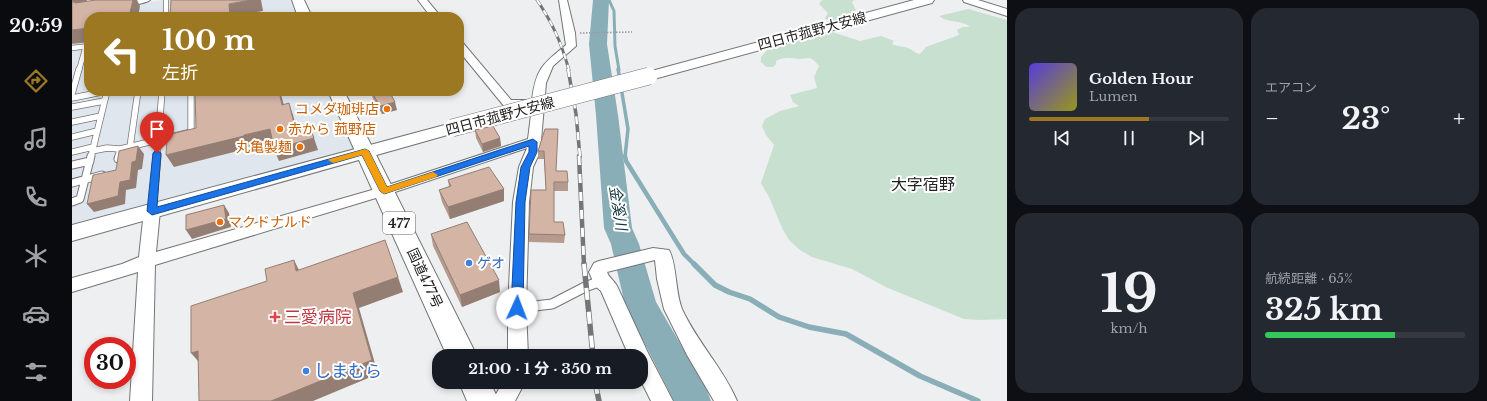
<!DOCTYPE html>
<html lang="ja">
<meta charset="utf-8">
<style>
:root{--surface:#171b24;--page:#242831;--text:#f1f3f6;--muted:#9ea1a6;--line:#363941;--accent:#9c7823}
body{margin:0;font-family:"Libre Baskerville","Noto Sans JP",serif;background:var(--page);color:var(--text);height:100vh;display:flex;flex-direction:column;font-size:15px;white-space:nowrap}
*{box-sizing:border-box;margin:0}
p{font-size:13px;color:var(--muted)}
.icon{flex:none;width:22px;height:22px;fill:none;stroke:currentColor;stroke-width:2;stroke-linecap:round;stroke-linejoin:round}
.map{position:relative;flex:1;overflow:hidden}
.panel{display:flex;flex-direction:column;gap:8px;padding:8px;background:#0d0f14;width:480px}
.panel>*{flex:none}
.top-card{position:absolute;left:12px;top:12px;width:380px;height:84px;border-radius:16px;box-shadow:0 2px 6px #0003;background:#9c7823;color:#fff;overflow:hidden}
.speed{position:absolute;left:12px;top:337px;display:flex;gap:8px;font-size:20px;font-weight:700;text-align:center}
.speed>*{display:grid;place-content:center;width:52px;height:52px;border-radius:50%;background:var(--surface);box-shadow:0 2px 6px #0003;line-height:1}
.speed .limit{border:6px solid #d22;background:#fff;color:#111}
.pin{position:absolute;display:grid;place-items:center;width:34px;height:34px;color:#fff;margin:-41px -17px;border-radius:50% 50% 50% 0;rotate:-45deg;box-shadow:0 0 4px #0007}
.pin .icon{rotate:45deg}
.me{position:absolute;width:44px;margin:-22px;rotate:2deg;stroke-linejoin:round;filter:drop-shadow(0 0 3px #0008)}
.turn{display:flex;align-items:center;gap:14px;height:84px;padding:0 12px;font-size:18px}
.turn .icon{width:52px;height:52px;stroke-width:2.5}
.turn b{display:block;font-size:28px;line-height:34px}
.big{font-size:30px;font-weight:700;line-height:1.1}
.panel .card{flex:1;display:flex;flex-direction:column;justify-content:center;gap:6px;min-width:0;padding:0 14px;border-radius:16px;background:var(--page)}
.panel .dial{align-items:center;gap:0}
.dial b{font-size:52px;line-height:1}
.song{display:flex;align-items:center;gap:12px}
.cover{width:48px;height:48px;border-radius:6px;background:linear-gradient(135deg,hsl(250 70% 55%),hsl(60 70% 35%))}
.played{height:4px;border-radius:2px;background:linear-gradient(90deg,var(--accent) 60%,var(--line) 60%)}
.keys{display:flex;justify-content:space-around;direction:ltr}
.heat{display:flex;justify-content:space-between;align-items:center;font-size:22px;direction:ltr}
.charge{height:6px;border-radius:3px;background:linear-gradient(90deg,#34c759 65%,var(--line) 0)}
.panel .tiles{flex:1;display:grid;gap:8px;grid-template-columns:repeat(2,1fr)}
.trip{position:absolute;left:360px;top:349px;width:216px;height:40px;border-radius:16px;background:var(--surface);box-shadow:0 2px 6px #0003;font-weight:700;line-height:40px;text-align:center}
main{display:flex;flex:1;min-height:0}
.tabs{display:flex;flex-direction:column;width:72px;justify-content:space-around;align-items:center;background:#090b0e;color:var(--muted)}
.tabs .icon{width:28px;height:28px}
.tabs .active{color:var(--accent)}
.tabs b{font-size:18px;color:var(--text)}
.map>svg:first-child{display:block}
.built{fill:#dfe6ed}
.green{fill:#c7e0cf}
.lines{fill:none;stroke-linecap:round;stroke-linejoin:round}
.stream-far3{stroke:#8aaeb7;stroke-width:3}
.stream-far2{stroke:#8aaeb7;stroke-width:3.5}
.stream-far1{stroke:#8aaeb7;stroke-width:4.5}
.stream{stroke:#8aaeb7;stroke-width:5.5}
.river{fill:#8aaeb7;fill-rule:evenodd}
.service-far3-casing{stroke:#747576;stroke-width:6}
.service-far2-casing{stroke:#747576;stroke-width:7}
.service-far1-casing{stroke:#747576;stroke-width:9}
.service-casing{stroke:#747576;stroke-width:11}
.minor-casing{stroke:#747576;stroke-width:2}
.tertiary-casing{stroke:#747576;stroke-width:2}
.secondary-casing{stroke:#747576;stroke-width:2}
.trunk-casing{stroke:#747576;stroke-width:2}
.path{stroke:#99999a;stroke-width:1.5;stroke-dasharray:1.5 1.5;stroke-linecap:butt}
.service-far3{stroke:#fff;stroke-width:4.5}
.service-far2{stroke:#fff;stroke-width:5.5}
.service-far1{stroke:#fff;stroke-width:7}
.service{stroke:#fff;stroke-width:9}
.minor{fill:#fff;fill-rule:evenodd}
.tertiary{fill:#fff;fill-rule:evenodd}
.secondary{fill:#fff;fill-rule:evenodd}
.trunk{fill:#fff;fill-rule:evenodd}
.rail-far3-casing{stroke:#747576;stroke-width:3}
.rail-far2-casing{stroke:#747576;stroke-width:3.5}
.rail-far1-casing{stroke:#747576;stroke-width:4.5}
.rail-casing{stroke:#747576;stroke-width:5.5}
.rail-far3{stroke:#fff;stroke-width:2;stroke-dasharray:6;stroke-linecap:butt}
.rail-far2{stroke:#fff;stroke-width:2.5;stroke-dasharray:8;stroke-linecap:butt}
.rail-far1{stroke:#fff;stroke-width:3;stroke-dasharray:9;stroke-linecap:butt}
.rail{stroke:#fff;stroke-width:4;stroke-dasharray:12;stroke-linecap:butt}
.secondary-bridge-casing{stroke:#747576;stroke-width:18;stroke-linecap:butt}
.secondary-bridge{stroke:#fff;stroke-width:17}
.wall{fill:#b59b8e}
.shaded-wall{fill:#947e74}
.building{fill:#d3b4a5;stroke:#947e74}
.route{fill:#1a73e8;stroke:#114b97}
.slow{fill:#f59e0b}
.food-dot{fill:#e8710a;stroke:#fff;stroke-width:1.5}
.shop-dot{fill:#3f7fe0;stroke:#fff;stroke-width:1.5}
.health-dot{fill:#e0444e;stroke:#fff;stroke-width:1.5}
.labels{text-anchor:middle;stroke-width:4;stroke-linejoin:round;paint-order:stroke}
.shield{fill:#fff;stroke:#646464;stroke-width:1}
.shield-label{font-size:13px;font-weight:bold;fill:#212122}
.street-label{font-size:14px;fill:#212122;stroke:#fff}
.food-label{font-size:14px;fill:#c56008;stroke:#fff;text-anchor:end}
.shop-label{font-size:14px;fill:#366cbe;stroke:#fff;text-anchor:start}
.water-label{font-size:15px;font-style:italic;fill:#0f333b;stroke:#fff}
.quarter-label{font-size:16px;fill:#212122;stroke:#fff}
.near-health-label{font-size:17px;fill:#be3a42;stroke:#fff;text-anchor:start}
.near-shop-label{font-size:17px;fill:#366cbe;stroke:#fff;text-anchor:start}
</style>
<main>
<nav class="tabs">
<b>20:59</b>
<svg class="icon active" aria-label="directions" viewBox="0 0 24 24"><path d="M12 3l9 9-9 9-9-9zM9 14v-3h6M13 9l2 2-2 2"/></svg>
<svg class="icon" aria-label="music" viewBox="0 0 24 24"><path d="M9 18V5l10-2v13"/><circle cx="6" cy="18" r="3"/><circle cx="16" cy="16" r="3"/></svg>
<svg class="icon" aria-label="phone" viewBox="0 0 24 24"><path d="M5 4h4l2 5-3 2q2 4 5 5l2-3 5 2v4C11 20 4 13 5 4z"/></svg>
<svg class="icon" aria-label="climate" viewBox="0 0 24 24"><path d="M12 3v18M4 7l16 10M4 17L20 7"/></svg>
<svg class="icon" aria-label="car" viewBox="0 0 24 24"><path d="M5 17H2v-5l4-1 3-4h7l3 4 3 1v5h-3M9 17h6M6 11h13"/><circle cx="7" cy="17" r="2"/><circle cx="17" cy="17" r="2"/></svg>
<svg class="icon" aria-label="filters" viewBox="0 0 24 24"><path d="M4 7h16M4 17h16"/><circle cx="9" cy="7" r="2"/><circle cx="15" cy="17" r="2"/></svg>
</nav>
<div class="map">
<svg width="935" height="401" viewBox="0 0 935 401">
<rect width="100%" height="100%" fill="#eeeff0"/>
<path class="built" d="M92,0H219L226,17H17V91H257L281,148L0,224V14Z"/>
<path class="green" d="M750,0H782L780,2L786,15L758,22L753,18L756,13L747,4Z
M896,9L935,20V319L908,320L892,319L816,288L780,269L740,257L728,250L717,240L711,230L697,197L689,183L702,145L694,135L690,126L693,119L708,111L727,106L721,102L718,95L745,88L742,77L747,66C745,63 741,59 737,58C734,58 730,59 727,59C718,58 712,56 704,61V64L701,67H694L689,62V57L696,49L757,31L788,41L809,36L822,41L820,44C826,47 831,46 836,48C841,50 843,53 848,54L854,47L887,35L885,30L891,27H898C891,20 875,23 867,16Z"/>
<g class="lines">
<path class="stream-far3" d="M537,0L542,11L543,46L547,70"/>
<path class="stream-far2" d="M546,69L548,80
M549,87L556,129L553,157"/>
<path class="stream-far1" d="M553,156L554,161L612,254L623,265"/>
<path class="stream" d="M622,264L643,285L657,292L678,299L707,317L737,327L774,334L848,376L906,401"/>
<path class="river" d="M521,0H537L535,44L546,115L560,228L567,244L584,302L634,388L639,401H602L553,305L539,244L532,228L524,115L517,44Z"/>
<g class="service-far3-casing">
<path id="service-far3" d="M94,0V17
M0,48L17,46
M7,70L14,46"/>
</g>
<g class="service-far2-casing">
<path id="service-far2" d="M0,94L7,69
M0,98L35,91L19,157
M0,107L32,101
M0,122L29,116
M0,137L25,131
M58,147L66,91
M20,151L35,148L48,149
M0,152L21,147
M46,157L48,149L119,132V91
M85,157L90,91"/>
</g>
<g class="service-far1-casing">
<path id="service-far1" d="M46,159L47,156
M0,165L18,161
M0,183L30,175
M0,202L8,199L19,156
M80,211L85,156"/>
</g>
<g class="service-casing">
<path id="service" d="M445,308L480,304L513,287L529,281"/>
</g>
<g class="minor-casing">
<path id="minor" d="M55,0H78C74,4 45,8 41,4L42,2Z
M346,0H355L369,17H359Z
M487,0H495L503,33L504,46L481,66L474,83L468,152L461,167L457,202L454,308L456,356H436V308L441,202L447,167L455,148L317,194L83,265L80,401H58L66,272L0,292V278L50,264L67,257L72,211L75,207L80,206L85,207L88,211L84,252L307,188L456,139L460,107L432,106L387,51V42L391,43L439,100H460C464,68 471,64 494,45Z
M581,248L597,250C605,264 603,292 610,309C625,342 651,368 665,401H642L615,355L592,309L585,279L583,260L535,272C537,278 542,280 545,286L576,353L601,401H579L569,381V356H557L529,291L523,286L517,272L522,263L527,261Z
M431,382H453L443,401H420Z"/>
</g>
<g class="tertiary-casing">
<path id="tertiary" d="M891,0H906L935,9V16L892,2Z"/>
</g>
<g class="secondary-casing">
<path id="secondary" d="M842,0H862L860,3L582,79L577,81L572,79L569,76L572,73Z
M380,123L386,124L389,128L386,132L0,241V225Z"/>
</g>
<g class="trunk-casing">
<path id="trunk" d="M220,0H232L240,17H226Z
M256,91H272L405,356H375Z
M387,382H418L427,401H395Z"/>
</g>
<path class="path" d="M508,33L560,32"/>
<use href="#service-far3" class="service-far3"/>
<use href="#service-far2" class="service-far2"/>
<use href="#service-far1" class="service-far1"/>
<use href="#service" class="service"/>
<use href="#minor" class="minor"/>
<use href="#tertiary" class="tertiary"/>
<use href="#secondary" class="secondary"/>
<use href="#trunk" class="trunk"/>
<g class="rail-far3-casing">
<path id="rail-far3" d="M465,0C481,24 489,42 497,70"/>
</g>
<g class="rail-far2-casing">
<path id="rail-far2" d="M496,69L504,114L508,157"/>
</g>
<g class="rail-far1-casing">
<path id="rail-far1" d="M507,156L512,265"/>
</g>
<g class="rail-casing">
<path id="rail" d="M512,264L521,356
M523,382L527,401"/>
</g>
<use href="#rail-far3" class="rail-far3"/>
<use href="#rail-far2" class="rail-far2"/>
<use href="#rail-far1" class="rail-far1"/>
<use href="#rail" class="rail"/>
<g class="secondary-bridge-casing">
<path id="secondary-bridge" d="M380,128L577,76"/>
</g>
<use href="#secondary-bridge" class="secondary-bridge"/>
</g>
<path class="wall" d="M299,91L325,110L310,114L301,99Z
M473,129L484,171L496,182V191H482V222L493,235L492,243L457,242V234L474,190L472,159H466V151Z
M403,130L428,138L429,146L411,152L404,138Z
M376,180L432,189V201L378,219L370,202L367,190L377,187Z
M359,234L428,292L390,307L361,246Z"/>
<path class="shaded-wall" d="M0,0H15L13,5L0,7Z
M61,0H65L68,6L66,17H57Z
M179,0H189L191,11L162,16V17H143L157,4Z
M17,28V42L0,44V30Z
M207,91H208L215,116L210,105Z
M323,102L325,110L310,114L308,106Z
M217,103L221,115L228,140L223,128Z
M198,129L203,140L177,146L178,148L102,167L94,155L172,135Z
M242,138L246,150L207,161L202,149Z
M428,138L429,146L411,152L410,144Z
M66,146L72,154L70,169L66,170L64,188L54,190L53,204L22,212L15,204L48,182L60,162Z
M432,189V201L378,219L376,207Z
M152,205L157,213L159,227L120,239L114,230Z
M222,260L229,274L224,271Z
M326,277L331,292L287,308L306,374L241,401H199L281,293Z
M427,280L428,292L390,307L388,295Z
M126,351L132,368L119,353Z"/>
<path class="building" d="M24,0H61L57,17H17V28L0,30V2H4L3,3Z
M99,0H179L157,4L158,15L143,17H98Z
M123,91H207L210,105L217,103L223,128L237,125L242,138L202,149L198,129L172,135V136L94,155L95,135L124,128Z
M299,91H317L323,102L308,106Z
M421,126L428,138L410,144L403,130Z
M473,129H486L484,171H495L496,182H482V222H491L493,235L457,234L459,190H474L472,151H466Z
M66,146L64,161L60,162L58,180L48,182L46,196L15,204L21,175L44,170L47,151Z
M417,167L432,189L376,207L367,190L379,186L376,180Z
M152,205L154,219L114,230V215Z
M395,222L427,280L388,295L359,234Z
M313,240L326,277L281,293L300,360L199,401H127L126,351L119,353V306L195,281L193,269L222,260L224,271Z"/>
<path class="route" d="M461,139L465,142V152L458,167L453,202L451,308L449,311L445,312L441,311L439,308L444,202L449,167L457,152V146L312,194L308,191L290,155L80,215L75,211L81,153L85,150L89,153L85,207L293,149L297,151L315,187Z"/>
<path class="slow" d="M293,149L297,151L315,187L361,172L366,175L364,177L312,194L308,191L290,155L261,163L256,160L258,159Z"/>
<g class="food-dot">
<circle cx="315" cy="109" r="4"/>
<circle cx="208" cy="129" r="4"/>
<circle cx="228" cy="147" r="4"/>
<circle cx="148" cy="222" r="4"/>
</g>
<g class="shop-dot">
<circle cx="397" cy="263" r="4"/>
<circle cx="234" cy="371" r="4"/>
</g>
<path class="health-dot" d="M201 311h4v4h4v4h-4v4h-4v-4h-4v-4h4z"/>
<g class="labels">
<rect class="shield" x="311" y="212" width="32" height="22" rx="3"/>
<g class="shield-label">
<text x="327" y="228">477</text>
</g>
<g class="street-label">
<text transform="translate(740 31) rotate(-15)" y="5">四日市菰野大安線</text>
<text transform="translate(428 116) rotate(-15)" y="5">四日市菰野大安線</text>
<text transform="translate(353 278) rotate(65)" y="5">国道477号</text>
</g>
<g class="food-label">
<text x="307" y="114">コメダ珈琲店</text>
<text x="216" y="134" text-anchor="start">赤から 菰野店</text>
<text x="220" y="152">丸亀製麺</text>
<text x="156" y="227" text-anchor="start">マクドナルド</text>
</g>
<g class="shop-label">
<text x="405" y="268">ゲオ</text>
</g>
<g class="water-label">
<text transform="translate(546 208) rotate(81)" y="5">金溪川</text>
</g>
<g class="quarter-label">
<text x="851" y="190">大字宿野</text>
</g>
<g class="near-health-label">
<text x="212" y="323">三愛病院</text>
</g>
<g class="near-shop-label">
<text x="242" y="377">しまむら</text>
</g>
</g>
</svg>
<div class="speed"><div class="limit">30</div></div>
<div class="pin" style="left:85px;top:153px;background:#d93025"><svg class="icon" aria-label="arrive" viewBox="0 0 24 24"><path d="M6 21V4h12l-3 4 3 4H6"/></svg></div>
<svg class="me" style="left:445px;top:308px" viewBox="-20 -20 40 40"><circle r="19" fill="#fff"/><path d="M0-13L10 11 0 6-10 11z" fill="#1a73e8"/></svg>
<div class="trip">21:00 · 1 分 · 350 m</div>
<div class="top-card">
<div class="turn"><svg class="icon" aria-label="left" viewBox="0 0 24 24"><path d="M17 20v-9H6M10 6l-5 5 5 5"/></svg><div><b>100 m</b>左折</div></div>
</div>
</div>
<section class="panel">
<div class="tiles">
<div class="card">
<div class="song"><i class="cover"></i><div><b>Golden Hour</b><p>Lumen</p></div></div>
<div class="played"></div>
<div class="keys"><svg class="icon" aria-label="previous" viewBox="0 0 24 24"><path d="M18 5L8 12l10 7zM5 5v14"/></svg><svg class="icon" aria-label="pause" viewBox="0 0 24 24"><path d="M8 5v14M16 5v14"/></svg><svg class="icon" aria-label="next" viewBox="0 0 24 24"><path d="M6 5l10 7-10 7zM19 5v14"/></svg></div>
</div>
<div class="card"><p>エアコン</p>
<div class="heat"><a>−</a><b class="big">23°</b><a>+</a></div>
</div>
<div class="card dial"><b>19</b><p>km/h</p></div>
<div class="card"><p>航続距離 · 65%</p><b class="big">325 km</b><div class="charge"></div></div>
</div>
</section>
</main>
